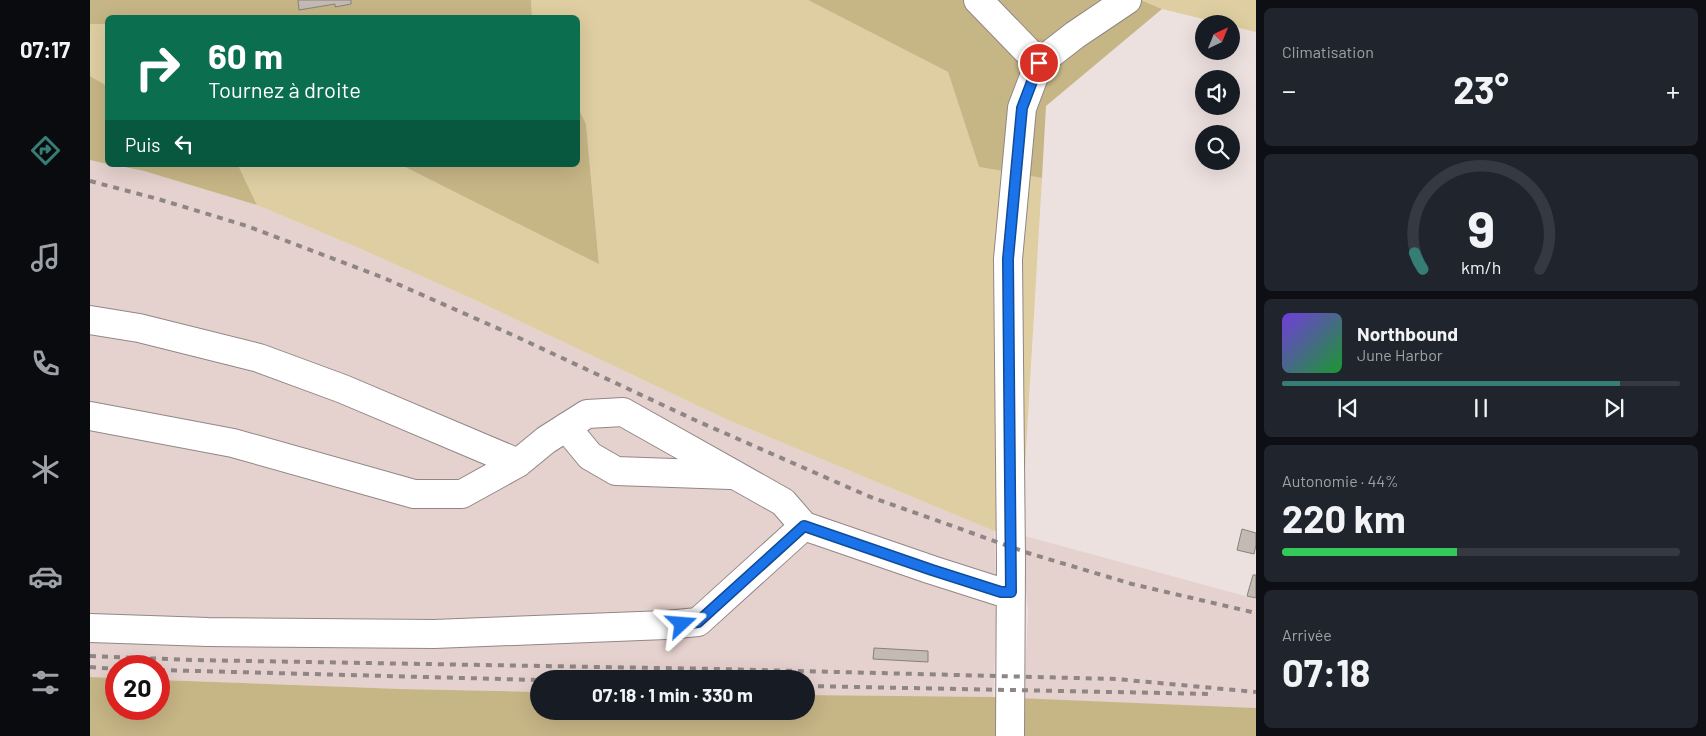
<!DOCTYPE html>
<html lang="fr">
<meta charset="utf-8">
<style>
:root{--surface:#171b24;--page:#20242c;--text:#f1f3f6;--muted:#9ea1a6;--line:#363941;--accent:#367d76}
body{margin:0;font-family:Barlow,sans-serif;background:var(--page);color:var(--text);height:100vh;display:flex;flex-direction:column;font-size:19px;white-space:nowrap}
*{box-sizing:border-box;margin:0}
p{font-size:16px;color:var(--muted)}
.icon{flex:none;width:28px;height:28px;fill:none;stroke:currentColor;stroke-width:2;stroke-linecap:round;stroke-linejoin:round}
.map{position:relative;flex:1;overflow:hidden}
.panel{display:flex;flex-direction:column;gap:8px;padding:8px;background:#0d0f14;width:450px}
.panel>*{flex:none}
.banner{position:absolute;left:15px;top:15px;width:475px;height:152px;border-radius:8px;box-shadow:0 5px 20px #0002;background:#0b6e4f;color:#fff;overflow:hidden}
.needle{width:32px;rotate:43deg}
.controls{position:absolute;left:1105px;top:15px;display:grid;gap:10px}
.controls a{display:grid;place-items:center;width:45px;height:45px;border-radius:50%;background:var(--surface);box-shadow:0 5px 20px #0002;font-size:25px}
.speed{position:absolute;left:15px;top:655px;display:flex;gap:10px;font-size:25px;font-weight:700;text-align:center}
.speed>*{display:grid;place-content:center;width:65px;height:65px;border-radius:50%;background:var(--surface);box-shadow:0 5px 20px #0002;line-height:1}
.speed .limit{border:8px solid #d22;background:#fff;color:#111}
.pin{position:absolute;display:grid;place-items:center;width:42px;height:42px;color:#fff;margin:-21px;border:2px solid #fff;border-radius:50%;box-shadow:0 1px 5px #0007}
.me{position:absolute;width:55px;margin:-28px;rotate:71deg;stroke-linejoin:round;filter:drop-shadow(0 0 4px #0008)}
.turn{display:flex;align-items:center;gap:18px;height:105px;padding:0 20px;font-size:22px}
.turn .icon{width:65px;height:65px;stroke-width:2.5}
.turn b{display:block;font-size:35px;line-height:42px}
.then{display:flex;align-items:center;height:48px;padding:0 20px;background:#0003;gap:10px;font-size:19px}
.big{font-size:38px;font-weight:700;line-height:1.1}
.panel .card{flex:1;display:flex;flex-direction:column;justify-content:center;gap:8px;min-width:0;padding:0 18px;border-radius:8px;background:var(--page)}
.panel .dial{align-items:center;gap:0}
.dial svg{height:130px;overflow:visible;fill:none;stroke:var(--line);stroke-width:7;stroke-linecap:round;text-anchor:middle}
.dial text{fill:var(--text);stroke:none}
.song{display:flex;align-items:center;gap:15px}
.cover{width:60px;height:60px;border-radius:8px;background:linear-gradient(135deg,hsl(260 70% 55%),hsl(130 70% 35%))}
.played{height:5px;border-radius:2px;background:linear-gradient(90deg,var(--accent) 85%,var(--line) 85%)}
.keys{display:flex;justify-content:space-around;direction:ltr}
.heat{display:flex;justify-content:space-between;align-items:center;font-size:28px;direction:ltr}
.charge{height:8px;border-radius:4px;background:linear-gradient(90deg,#34c759 44%,var(--line) 0)}
.trip{position:absolute;left:440px;top:670px;width:285px;height:50px;border-radius:25px;background:var(--surface);box-shadow:0 5px 20px #0002;font-weight:700;line-height:50px;text-align:center}
main{display:flex;flex:1;min-height:0}
.dock{display:flex;flex-direction:column;width:90px;justify-content:space-around;align-items:center;background:#090b0e;color:var(--muted)}
.dock .icon{width:35px;height:35px}
.dock .current{color:var(--accent)}
.dock b{font-size:22px;color:var(--text)}
.map>svg:first-child{display:block}
.built{fill:#e5d1ce}
.green{fill:#decea1}
.forest{fill:#c6b585}
.building{fill:#c2bab3;stroke:#88807b}
.lines{fill:none;stroke-linecap:round;stroke-linejoin:round}
.minor-casing{stroke:#928786;stroke-width:30}
.minor{stroke:#fff;stroke-width:28}
.rail{stroke:#8e8685;stroke-width:4;stroke-dasharray:6 6;stroke-linecap:butt}
.route-casing{stroke:#114b97;stroke-width:12}
.route{stroke:#1a73e8;stroke-width:9}
</style>
<main>
<nav class="dock">
<b>07:17</b>
<svg class="icon current" aria-label="directions" viewBox="0 0 24 24"><path d="M12 3l9 9-9 9-9-9zM9 14v-3h6M13 9l2 2-2 2"/></svg>
<svg class="icon" aria-label="music" viewBox="0 0 24 24"><path d="M9 18V5l10-2v13"/><circle cx="6" cy="18" r="3"/><circle cx="16" cy="16" r="3"/></svg>
<svg class="icon" aria-label="phone" viewBox="0 0 24 24"><path d="M5 4h4l2 5-3 2q2 4 5 5l2-3 5 2v4C11 20 4 13 5 4z"/></svg>
<svg class="icon" aria-label="climate" viewBox="0 0 24 24"><path d="M12 3v18M4 7l16 10M4 17L20 7"/></svg>
<svg class="icon" aria-label="car" viewBox="0 0 24 24"><path d="M5 17H2v-5l4-1 3-4h7l3 4 3 1v5h-3M9 17h6M6 11h13"/><circle cx="7" cy="17" r="2"/><circle cx="17" cy="17" r="2"/></svg>
<svg class="icon" aria-label="filters" viewBox="0 0 24 24"><path d="M4 7h16M4 17h16"/><circle cx="9" cy="7" r="2"/><circle cx="15" cy="17" r="2"/></svg>
</nav>
<div class="map">
<svg width="1166" height="736" viewBox="0 0 1166 736">
<rect width="100%" height="100%" fill="#ede1df"/>
<path class="built" d="M0,160L17,164L18,165L54,171L167,205L262,245L385,300L638,420L904,531L907,611L903,697L716,695V679H449V692L311,689L69,680V666H26V678L0,677Z
M931,535L1166,599V708L934,699L938,612Z"/>
<path class="green" d="M441,0H718L858,72L889,167L952,178L931,535L904,531L638,420L385,300L262,245L167,205L148,165H311L509,263L496,124L488,107V18L442,17Z
M1051,0H1166V32L1141,26V24H1134L1072,9Z
M0,24H17V86L0,76Z"/>
<path class="forest" d="M0,0H441L442,17L18,18L17,24H0Z
M718,0H1051L1072,9L956,106L952,178L889,167L858,72Z
M0,76L17,86V164L0,160Z
M488,107L496,124L509,264L311,165H488Z
M24,165H148L167,205L54,171Z
M0,677L26,678V709H69V680L311,689L449,692V711H716V695L903,697L1166,708V736H0Z"/>
<path class="building" d="M208,0H261V4L245,7V4L209,10Z
M1152,529L1166,533V545L1164,554L1147,550Z
M1163,575H1166V598L1157,596Z
M784,648L838,651V662L783,659Z"/>
<g class="lines">
<g class="minor-casing">
<path id="minor" d="M888,0L949,63
M0,320L49,328L169,358L253,389L428,463
M0,416L143,443L324,494H372L428,463L456,440L497,414L533,412L693,502L714,526L842,570L911,592H921
M476,427L500,456L526,471L640,475
M0,628L118,632L344,634L576,625L608,622L714,526
M920,736L921,561L918,259L932,108L949,63L985,35L1037,0"/>
</g>
<use href="#minor" class="minor"/>
<path class="rail" d="M0,181L68,199L157,226L294,278L425,336L607,421L778,496L938,553L1042,584L1166,613
M0,656L101,660L628,669L1026,679L1166,692
M0,667L26,669
M69,670L449,680
M716,686L1124,694"/>
</g>
<g class="lines">
<g class="route-casing">
<path id="route" d="M592,624L608,622L714,526L842,570L911,592H921L918,259L932,108L949,63"/>
</g>
<use href="#route" class="route"/>
</g>
</svg>
<div class="controls">
<a><svg class="needle" viewBox="-14 -14 28 28"><path d="M0-13l5 13h-10z" fill="#e53935"/><path d="M0 13l5-13h-10z" fill="#9ea1a6"/></svg></a>
<a><svg class="icon" aria-label="sound" viewBox="0 0 24 24"><path d="M4 9h4l5-4v14l-5-4H4zM17 9q2 3 0 6"/></svg></a>
<a><svg class="icon" aria-label="search" viewBox="0 0 24 24"><circle cx="10" cy="10" r="6"/><path d="M15 15l6 6"/></svg></a>
</div>
<div class="speed"><div class="limit">20</div></div>
<div class="pin" style="left:949px;top:63px;background:#d93025"><svg class="icon" aria-label="arrive" viewBox="0 0 24 24"><path d="M6 21V4h12l-3 4 3 4H6"/></svg></div>
<svg class="me" style="left:592px;top:624px" viewBox="-20 -20 40 40"><path d="M0-17L14 15 0 8-14 15z" fill="#1a73e8" stroke="#fff" stroke-width="4"/></svg>
<div class="trip">07:18 · 1 min · 330 m</div>
<div class="banner">
<div class="turn"><svg class="icon" aria-label="right" viewBox="0 0 24 24"><path d="M7 20v-9h11M14 6l5 5-5 5"/></svg><div><b>60 m</b>Tournez à droite</div></div>
<div class="then">Puis<svg class="icon" aria-label="left" viewBox="0 0 24 24"><path d="M17 20v-9H6M10 6l-5 5 5 5"/></svg></div>
</div>
</div>
<section class="panel">
<div class="card"><p>Climatisation</p>
<div class="heat"><a>−</a><b class="big">23°</b><a>+</a></div>
</div>
<div class="card dial"><svg viewBox="0 0 100 80">
<path d="M14 69A42 42 0 1 1 86 69"/>
<path d="M14 69A42 42 0 0 1 9 59" stroke="#367d76"/>
<text x="50" y="56" font-size="32" font-weight="700">9</text>
<text x="50" y="72" font-size="11">km/h</text>
</svg></div>
<div class="card">
<div class="song"><i class="cover"></i><div><b>Northbound</b><p>June Harbor</p></div></div>
<div class="played"></div>
<div class="keys"><svg class="icon" aria-label="previous" viewBox="0 0 24 24"><path d="M18 5L8 12l10 7zM5 5v14"/></svg><svg class="icon" aria-label="pause" viewBox="0 0 24 24"><path d="M8 5v14M16 5v14"/></svg><svg class="icon" aria-label="next" viewBox="0 0 24 24"><path d="M6 5l10 7-10 7zM19 5v14"/></svg></div>
</div>
<div class="card"><p>Autonomie · 44%</p><b class="big">220 km</b><div class="charge"></div></div>
<div class="card"><p>Arrivée</p><b class="big">07:18</b></div>
</section>
</main>
